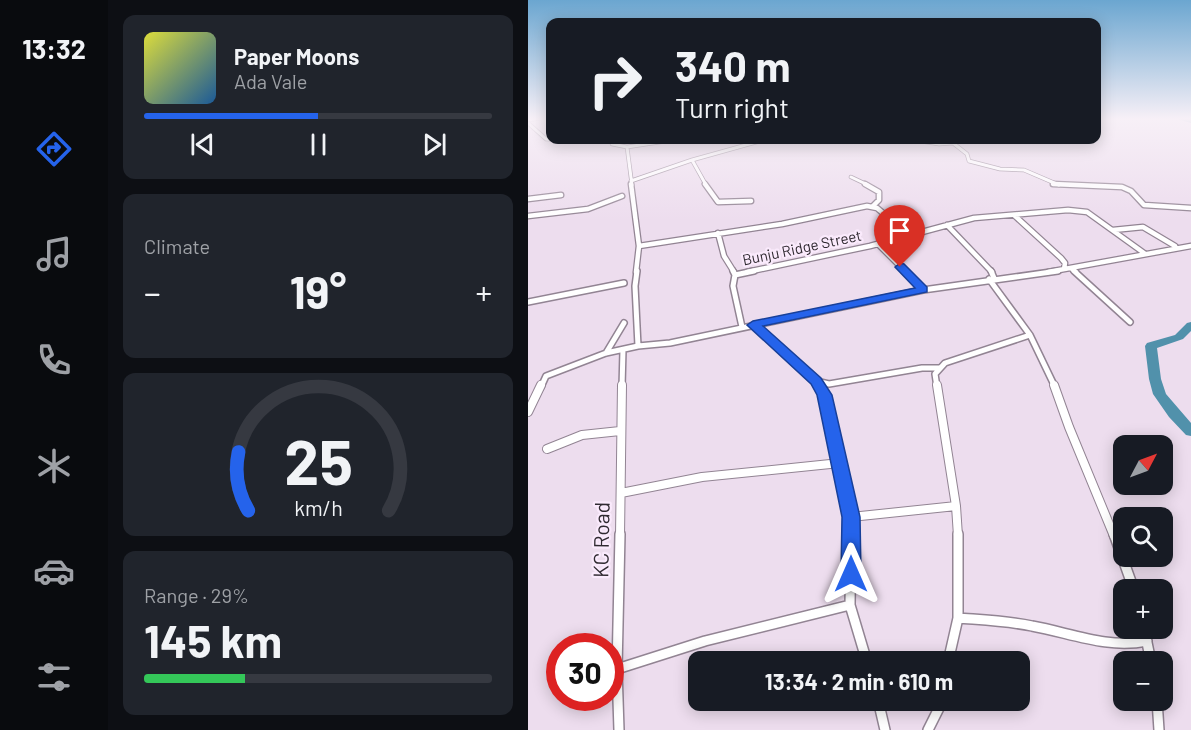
<!DOCTYPE html>
<meta charset="utf-8">
<style>
:root{--surface:#171b24;--page:#20242c;--text:#f1f3f6;--muted:#9ea1a6;--line:#363941;--accent:#2563eb}
body{margin:0;font-family:Barlow,sans-serif;background:var(--page);color:var(--text);height:100vh;display:flex;flex-direction:column;font-size:22px;white-space:nowrap}
*{box-sizing:border-box;margin:0}
p{font-size:20px;color:var(--muted)}
.icon{flex:none;width:33px;height:33px;fill:none;stroke:currentColor;stroke-width:2;stroke-linecap:round;stroke-linejoin:round}
.map{position:relative;flex:1;overflow:hidden}
.side{display:flex;flex-direction:column;gap:15px;padding:15px;background:#0d0f14;width:420px}
.side>*{flex:none}
.hud{position:absolute;left:18px;top:18px;width:555px;height:126px;border-radius:12px;box-shadow:0 3px 15px #0003;background:#171b24;color:var(--text);overflow:hidden}
.needle{width:39px;rotate:49deg}
.buttons{position:absolute;left:585px;top:435px;display:grid;gap:12px}
.buttons a{display:grid;place-items:center;width:60px;height:60px;border-radius:12px;background:var(--surface);box-shadow:0 3px 15px #0003;font-size:30px}
.speed{position:absolute;left:18px;top:633px;display:flex;gap:12px;font-size:30px;font-weight:700;text-align:center}
.speed>*{display:grid;place-content:center;width:78px;height:78px;border-radius:50%;background:var(--surface);box-shadow:0 3px 15px #0003;line-height:1}
.speed .limit{border:9px solid #d22;background:#fff;color:#111}
.pin{position:absolute;display:grid;place-items:center;width:51px;height:51px;color:#fff;margin:-62px -26px;border-radius:50% 50% 50% 0;rotate:-45deg;box-shadow:0 0 6px #0007}
.pin .icon{rotate:45deg}
.me{position:absolute;width:66px;margin:-33px;rotate:0deg;stroke-linejoin:round;filter:drop-shadow(0 0 4px #0008)}
.turn{display:flex;align-items:center;gap:21px;height:126px;padding:0 30px;font-size:27px}
.turn .icon{width:78px;height:78px;stroke-width:2.5}
.turn b{display:block;font-size:42px;line-height:51px}
.big{font-size:45px;font-weight:700;line-height:1.1}
.side .widget{flex:1;display:flex;flex-direction:column;justify-content:center;gap:9px;min-width:0;padding:0 21px;border-radius:12px;background:var(--page)}
.side .dial{align-items:center;gap:0}
.dial svg{height:156px;overflow:visible;fill:none;stroke:var(--line);stroke-width:7;stroke-linecap:round;text-anchor:middle}
.dial text{fill:var(--text);stroke:none}
.song{display:flex;align-items:center;gap:18px}
.cover{width:72px;height:72px;border-radius:9px;background:linear-gradient(135deg,hsl(60 70% 55%),hsl(210 70% 35%))}
.played{height:6px;border-radius:3px;background:linear-gradient(90deg,var(--accent) 50%,var(--line) 50%)}
.keys{display:flex;justify-content:space-around;direction:ltr}
.heat{display:flex;justify-content:space-between;align-items:center;font-size:33px;direction:ltr}
.charge{height:9px;border-radius:4px;background:linear-gradient(90deg,#34c759 29%,var(--line) 0)}
.trip{position:absolute;left:160px;top:651px;width:342px;height:60px;border-radius:12px;background:var(--surface);box-shadow:0 3px 15px #0003;font-weight:700;line-height:60px;text-align:center}
main{display:flex;flex:1;min-height:0}
.tabs{display:flex;flex-direction:column;width:108px;justify-content:space-around;align-items:center;background:#090b0e;color:var(--muted)}
.tabs .icon{width:42px;height:42px}
.tabs .active{color:var(--accent)}
.tabs b{font-size:27px;color:var(--text)}
.map>svg:first-child{display:block}
.lines{fill:none;stroke-linecap:round;stroke-linejoin:round}
.river{fill:#5191ab;fill-rule:evenodd}
.street-far4-casing{stroke:#928493;stroke-width:4.5}
.street-far3-casing{stroke:#928493;stroke-width:7}
.street-far2-casing{stroke:#928493;stroke-width:8}
.street-far1-casing{stroke:#928493;stroke-width:10}
.street-casing{stroke:#928493;stroke-width:12}
.street-far4{stroke:#fff;stroke-width:3}
.street-far3{stroke:#fff;stroke-width:4.5}
.street-far2{stroke:#fff;stroke-width:5}
.street-far1{stroke:#fff;stroke-width:8}
.street{stroke:#fff;stroke-width:9}
.route{fill:#2563eb;stroke:#184099;stroke-width:1.5}
.labels{text-anchor:middle;stroke-width:4.5;stroke-linejoin:round;paint-order:stroke}
.far-street-label{font-size:15px;fill:#302a31;stroke:#faeafc}
.near-street-label{font-size:21px;fill:#302a31;stroke:#faeafc}
</style>
<main>
<nav class="tabs">
<b>13:32</b>
<svg class="icon active" aria-label="directions" viewBox="0 0 24 24"><path d="M12 3l9 9-9 9-9-9zM9 14v-3h6M13 9l2 2-2 2"/></svg>
<svg class="icon" aria-label="music" viewBox="0 0 24 24"><path d="M9 18V5l10-2v13"/><circle cx="6" cy="18" r="3"/><circle cx="16" cy="16" r="3"/></svg>
<svg class="icon" aria-label="phone" viewBox="0 0 24 24"><path d="M5 4h4l2 5-3 2q2 4 5 5l2-3 5 2v4C11 20 4 13 5 4z"/></svg>
<svg class="icon" aria-label="climate" viewBox="0 0 24 24"><path d="M12 3v18M4 7l16 10M4 17L20 7"/></svg>
<svg class="icon" aria-label="car" viewBox="0 0 24 24"><path d="M5 17H2v-5l4-1 3-4h7l3 4 3 1v5h-3M9 17h6M6 11h13"/><circle cx="7" cy="17" r="2"/><circle cx="17" cy="17" r="2"/></svg>
<svg class="icon" aria-label="filters" viewBox="0 0 24 24"><path d="M4 7h16M4 17h16"/><circle cx="9" cy="7" r="2"/><circle cx="15" cy="17" r="2"/></svg>
</nav>
<section class="side">
<div class="widget">
<div class="song"><i class="cover"></i><div><b>Paper Moons</b><p>Ada Vale</p></div></div>
<div class="played"></div>
<div class="keys"><svg class="icon" aria-label="previous" viewBox="0 0 24 24"><path d="M18 5L8 12l10 7zM5 5v14"/></svg><svg class="icon" aria-label="pause" viewBox="0 0 24 24"><path d="M8 5v14M16 5v14"/></svg><svg class="icon" aria-label="next" viewBox="0 0 24 24"><path d="M6 5l10 7-10 7zM19 5v14"/></svg></div>
</div>
<div class="widget"><p>Climate</p>
<div class="heat"><a>−</a><b class="big">19°</b><a>+</a></div>
</div>
<div class="widget dial"><svg viewBox="0 0 100 80">
<path d="M14 69A42 42 0 1 1 86 69"/>
<path d="M14 69A42 42 0 0 1 9 39" stroke="#2563eb"/>
<text x="50" y="56" font-size="32" font-weight="700">25</text>
<text x="50" y="72" font-size="11">km/h</text>
</svg></div>
<div class="widget"><p>Range · 29%</p><b class="big">145 km</b><div class="charge"></div></div>
</section>
<div class="map">
<svg width="663" height="730" viewBox="0 0 663 730">
<rect width="100%" height="100%" fill="#edddee"/>
<g class="lines">
<path class="river" d="M648,118L663,119V123L649,119Z
M663,322V331L655,339L629,348L633,379L638,394L663,423V436L658,435L641,417L625,394L621,379L617,346L619,343L647,335L659,323Z"/>
<g class="street-far4-casing">
<path id="street-far4" d="M0,120L13,118
M0,123L18,139L29,140
M84,140V144L99,147L104,185
M386,140L411,144L425,143L439,154L441,161L472,169L496,170L531,185
M99,147L145,140
M164,160L178,185
M323,177L340,185
M103,181L164,160L236,140"/>
</g>
<g class="street-far3-casing">
<path id="street-far3" d="M103,184L111,246L108,272
M177,184L190,202L223,201
M337,184L351,192V200L345,206
M525,184L594,187L603,191L616,205L663,208
M0,199L33,195
M486,215L533,258L537,263L536,269
M0,216L60,209L94,196
M419,225L464,272
M585,230L615,227L647,246
M190,233L196,256L206,272
M350,244L378,272
M111,246L254,224L339,206L349,208L381,235
M544,269L548,272
M219,272L342,246L446,218L540,210L559,212L616,253
M520,272L663,246"/>
</g>
<g class="street-far2-casing">
<path id="street-far2" d="M109,271L107,286L110,346L142,343L395,290L530,271
M205,271L207,275L205,286L214,327
M376,271L395,290
M463,271L466,278
M546,271L602,322
M207,275L226,271
M461,279L502,335L527,387
M0,302L96,283
M225,325L292,387
M78,353L96,323
M288,381L301,384L394,368H411
M13,387L18,376L78,353L110,346
M94,387L95,350
M409,387L407,374L417,363L502,335"/>
</g>
<g class="street-far1-casing">
<path id="street-far1" d="M291,385L297,395L323,517V536
M409,385L428,506L430,536
M526,385L541,427L586,536
M0,412L13,385
M19,449L54,435L92,431
M93,493L174,477L312,463
M323,517L428,506
M92,536L94,385"/>
</g>
<g class="street-casing">
<path id="street" d="M323,534L322,605L339,662
M586,534L606,590
M430,618C455,620 480,621 504,626C543,633 579,649 619,641
M616,628L623,662
M420,662L430,618V534
M89,669L177,641L322,605
M350,700L357,730
M629,700L631,730
M91,730L89,669L92,534
M400,730L415,700"/>
</g>
<use href="#street-far4" class="street-far4"/>
<use href="#street-far3" class="street-far3"/>
<use href="#street-far2" class="street-far2"/>
<use href="#street-far1" class="street-far1"/>
<use href="#street" class="street"/>
</g>
<linearGradient id="sky" x2="0" y2="1"><stop stop-color="#6ba6d0"/><stop offset="0.54" stop-color="#f7f0f7"/><stop offset="1" stop-color="#f7f0f7" stop-opacity="0"/></linearGradient>
<rect width="663" height="220" fill="url(#sky)"/>
<path class="route" d="M372,263L376,264L399,287V292L235,326L293,378L304,395L332,517L333,574L330,580L323,583L316,580L313,574L314,517L289,395L283,384L219,325L225,321L387,288L367,267Z"/>
<g class="labels">
<g class="far-street-label">
<text transform="translate(274 248) rotate(-12)" y="5">Bunju Ridge Street</text>
</g>
<g class="near-street-label">
<text transform="translate(74 540) rotate(-89)" y="7">KC Road</text>
</g>
</g>
</svg>
<div class="buttons">
<a><svg class="needle" viewBox="-14 -14 28 28"><path d="M0-13l5 13h-10z" fill="#e53935"/><path d="M0 13l5-13h-10z" fill="#9ea1a6"/></svg></a>
<a><svg class="icon" aria-label="search" viewBox="0 0 24 24"><circle cx="10" cy="10" r="6"/><path d="M15 15l6 6"/></svg></a>
<a>+</a>
<a>−</a>
</div>
<div class="speed"><div class="limit">30</div></div>
<div class="pin" style="left:372px;top:267px;background:#d93025"><svg class="icon" aria-label="arrive" viewBox="0 0 24 24"><path d="M6 21V4h12l-3 4 3 4H6"/></svg></div>
<svg class="me" style="left:323px;top:574px" viewBox="-20 -20 40 40"><path d="M0-17L14 15 0 8-14 15z" fill="#2563eb" stroke="#fff" stroke-width="4"/></svg>
<div class="trip">13:34 · 2 min · 610 m</div>
<div class="hud">
<div class="turn"><svg class="icon" aria-label="right" viewBox="0 0 24 24"><path d="M7 20v-9h11M14 6l5 5-5 5"/></svg><div><b>340 m</b>Turn right</div></div>
</div>
</div>
</main>
